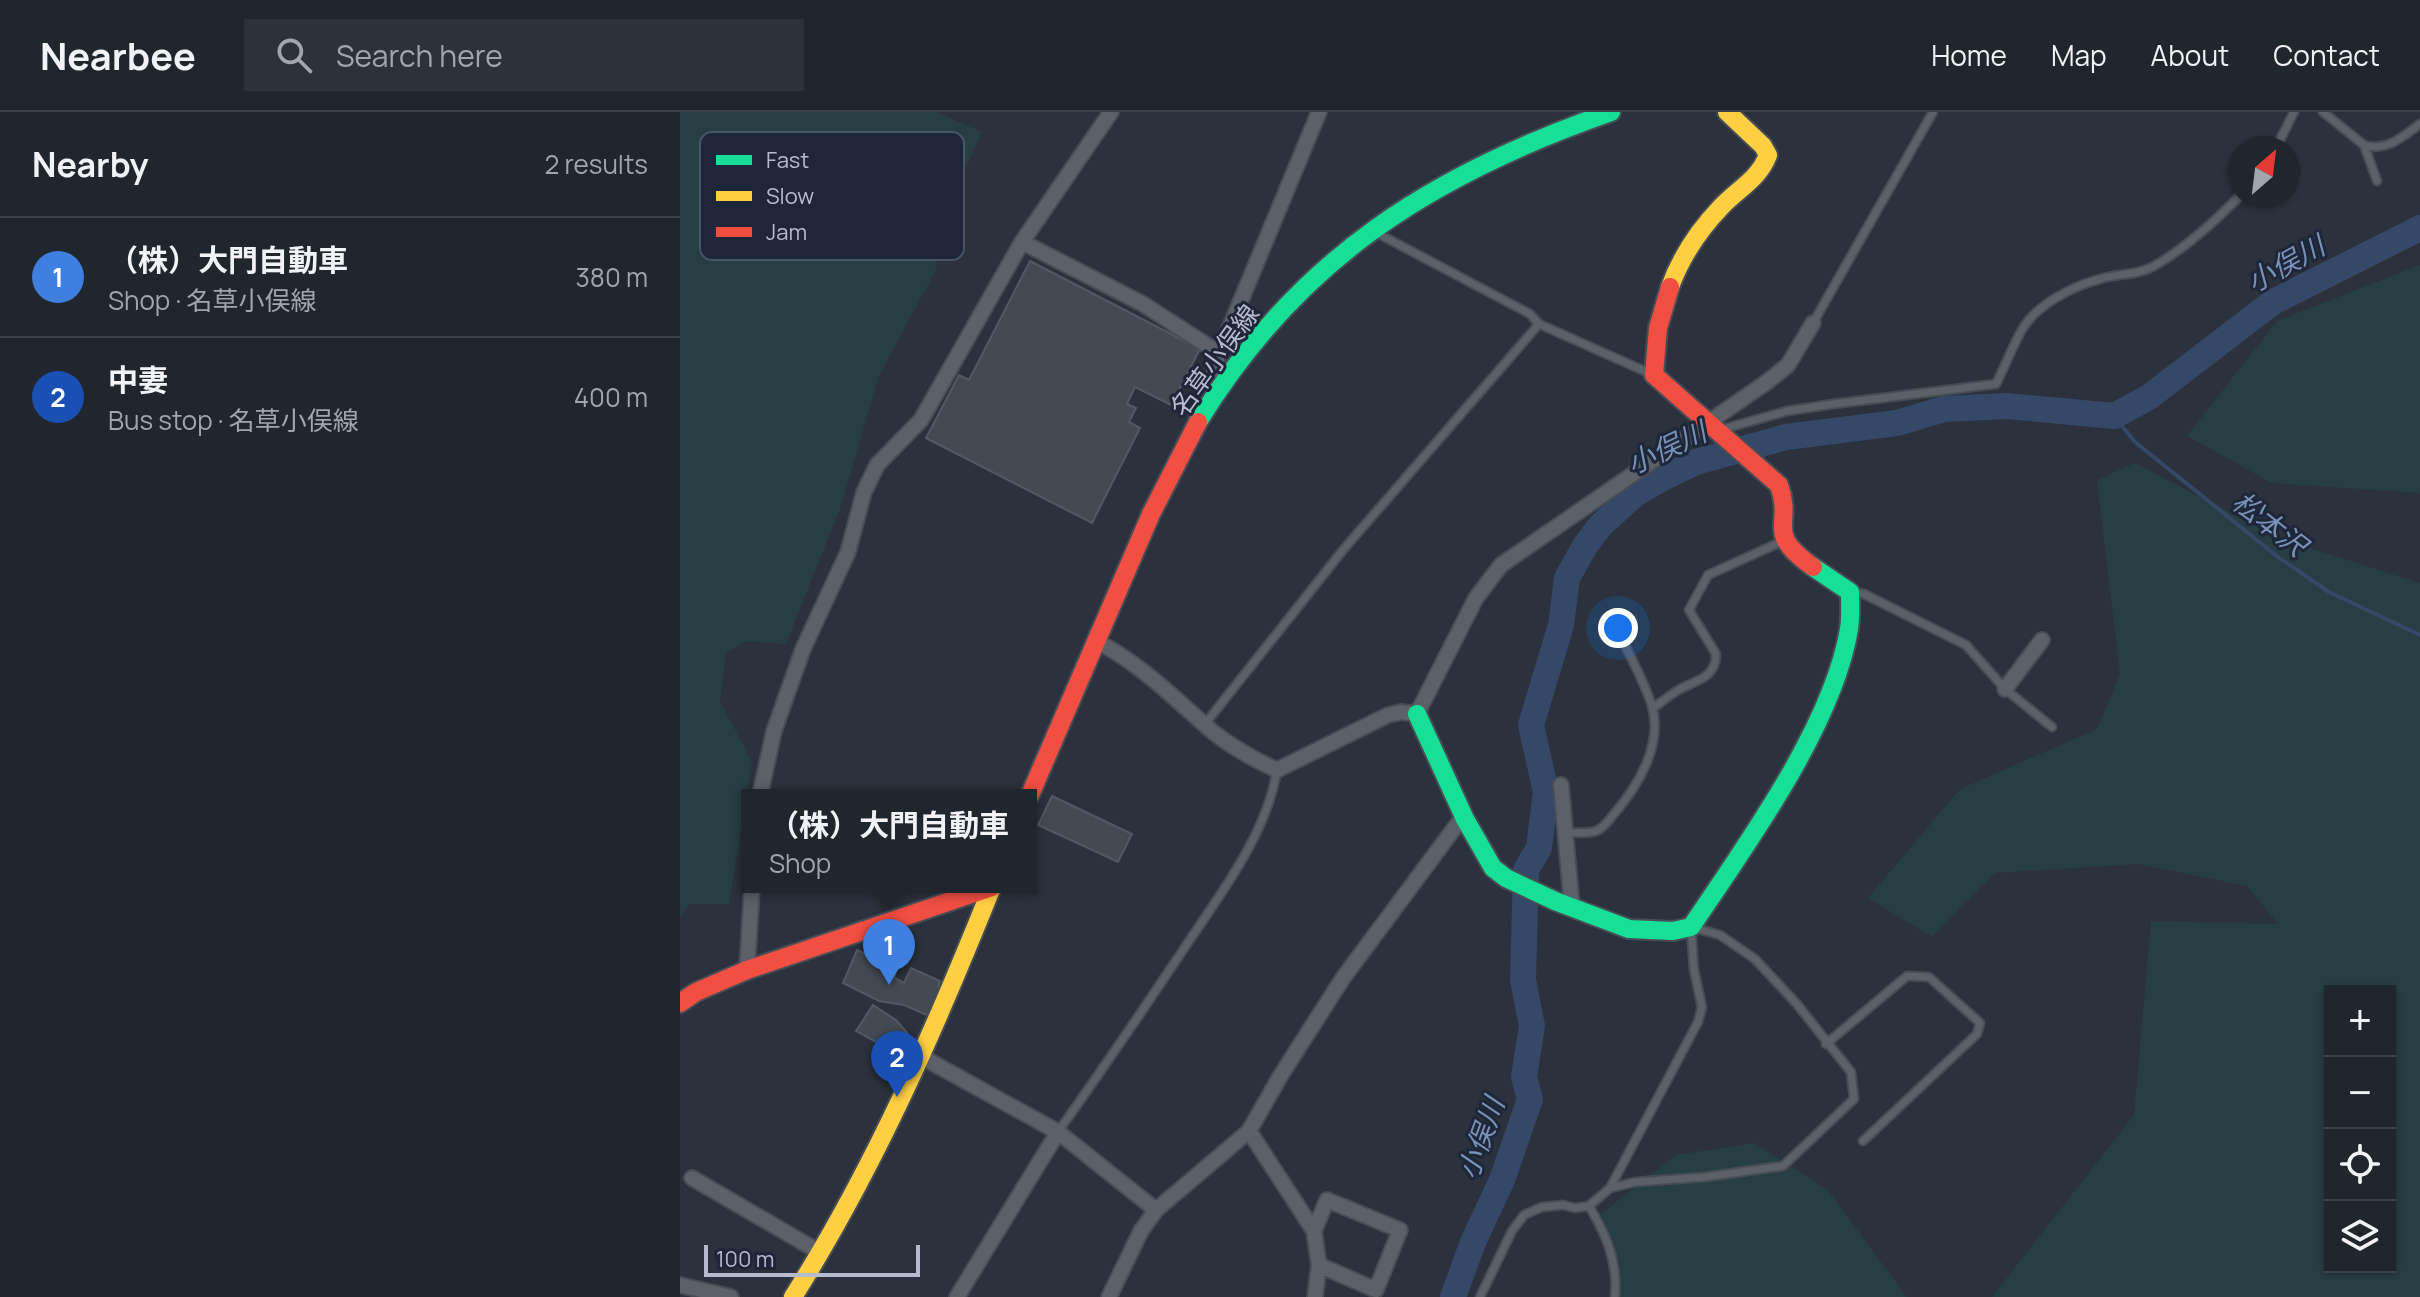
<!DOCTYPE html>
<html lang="en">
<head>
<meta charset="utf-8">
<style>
	body { margin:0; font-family:Manrope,"Noto Sans JP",sans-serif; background:#2d323a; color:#f1f3f6 }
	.controls { position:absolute; right:24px; bottom:24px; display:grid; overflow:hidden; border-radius:0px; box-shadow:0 2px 6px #0004 }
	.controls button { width:72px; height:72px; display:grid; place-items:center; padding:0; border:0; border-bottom:2px solid #3d434a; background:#20262e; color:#f1f3f6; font:40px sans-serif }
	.compass { position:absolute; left:1548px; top:24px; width:72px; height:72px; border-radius:50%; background:#20262e; box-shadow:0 2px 6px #0004; rotate:28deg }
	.scale { position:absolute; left:24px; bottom:20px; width:216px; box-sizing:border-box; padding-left:8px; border:4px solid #b5bdcd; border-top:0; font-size:22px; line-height:28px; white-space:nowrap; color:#b5bdcd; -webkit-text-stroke:6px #1d2739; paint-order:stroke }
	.you { position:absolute; left:938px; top:516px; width:28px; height:28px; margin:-20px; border:6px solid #fff; border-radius:50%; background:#1a73e8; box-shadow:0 0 0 12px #1a73e833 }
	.badge { display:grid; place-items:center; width:52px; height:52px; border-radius:50%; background:#8bbbb9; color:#fff; font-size:26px; font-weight:700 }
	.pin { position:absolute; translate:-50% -66px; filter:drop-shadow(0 2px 4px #0008) }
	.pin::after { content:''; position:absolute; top:42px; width:28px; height:24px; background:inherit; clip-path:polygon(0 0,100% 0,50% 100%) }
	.popup { position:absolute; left:61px; top:677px; width:296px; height:104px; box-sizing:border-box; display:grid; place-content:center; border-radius:0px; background:#20262e; filter:drop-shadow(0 2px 6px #0005); font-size:26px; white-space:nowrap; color:#a2a5aa }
	.popup b { font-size:30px; color:#f1f3f6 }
	.popup::after { content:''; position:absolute; left:50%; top:100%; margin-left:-16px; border:16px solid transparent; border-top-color:#20262e }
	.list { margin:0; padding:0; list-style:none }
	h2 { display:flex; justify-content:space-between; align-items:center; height:104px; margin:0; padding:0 32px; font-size:34px }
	h2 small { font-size:26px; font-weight:400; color:#a2a5aa }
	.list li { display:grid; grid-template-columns:52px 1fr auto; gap:24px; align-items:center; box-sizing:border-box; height:120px; padding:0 32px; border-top:2px solid #3d434a }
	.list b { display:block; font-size:30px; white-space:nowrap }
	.list p { margin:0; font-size:26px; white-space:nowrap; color:#a2a5aa }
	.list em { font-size:26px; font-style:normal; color:#a2a5aa }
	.icon { flex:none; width:44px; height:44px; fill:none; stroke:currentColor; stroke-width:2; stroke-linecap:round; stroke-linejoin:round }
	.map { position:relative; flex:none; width:1740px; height:1185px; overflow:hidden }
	header { display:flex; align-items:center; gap:48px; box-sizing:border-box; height:112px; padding:0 40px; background:#20262e; border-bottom:2px solid #3d434a }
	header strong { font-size:38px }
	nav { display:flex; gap:44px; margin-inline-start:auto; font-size:28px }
	.search { width:560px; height:72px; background:#2d323a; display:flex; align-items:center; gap:20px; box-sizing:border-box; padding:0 28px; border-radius:0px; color:#a2a5aa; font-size:30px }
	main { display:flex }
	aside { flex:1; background:#20262e }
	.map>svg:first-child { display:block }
	.green { fill:#273e44; fill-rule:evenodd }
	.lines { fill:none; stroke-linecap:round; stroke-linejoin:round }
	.stream { stroke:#354868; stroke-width:4 }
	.river { stroke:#354868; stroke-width:26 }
	.building { fill:#444a53; stroke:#535963; stroke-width:2 }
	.lane-casing { stroke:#474d55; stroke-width:11 }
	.street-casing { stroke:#474d55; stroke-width:18 }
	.fast-casing { stroke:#474d55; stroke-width:22 }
	.slow-casing { stroke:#474d55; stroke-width:22 }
	.jam-casing { stroke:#474d55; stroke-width:22 }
	.lane { stroke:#5c6069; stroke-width:7 }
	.street { stroke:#5c6069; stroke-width:14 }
	.fast { stroke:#16e098; stroke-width:18 }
	.slow { stroke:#ffcf43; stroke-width:18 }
	.jam { stroke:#f24e42; stroke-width:18 }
	.labels { text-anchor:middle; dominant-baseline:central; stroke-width:6; stroke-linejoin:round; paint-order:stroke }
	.street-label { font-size:26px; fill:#b5bdcd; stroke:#1d2739 }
	.water-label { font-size:28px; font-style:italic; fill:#7a91b7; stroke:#1d2739 }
	.key { fill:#1d2739; stroke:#4b5465; stroke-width:2 }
	.key-label { font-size:22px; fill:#b5bdcd }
</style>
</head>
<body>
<header>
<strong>Nearbee</strong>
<div class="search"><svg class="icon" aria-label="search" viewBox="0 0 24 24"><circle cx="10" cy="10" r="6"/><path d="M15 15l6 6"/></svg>Search here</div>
<nav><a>Home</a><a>Map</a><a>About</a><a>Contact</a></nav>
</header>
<main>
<aside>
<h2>Nearby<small>2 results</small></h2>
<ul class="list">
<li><span class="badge" style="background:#3f7fe0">1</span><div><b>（株）大門自動車</b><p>Shop · 名草小俣線</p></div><em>380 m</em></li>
<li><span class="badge" style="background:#1a4fb4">2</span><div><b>中妻</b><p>Bus stop · 名草小俣線</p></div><em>400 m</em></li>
</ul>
</aside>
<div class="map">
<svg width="1740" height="1185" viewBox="0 0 1740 1185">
	<rect width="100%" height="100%" fill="#2b323d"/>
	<path class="green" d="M0,0H257L302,20L254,127L256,158L199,264L161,394L106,532L66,529L46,541L40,589L72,650L49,792H9L0,807Z
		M1740,153V381L1592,371L1507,324L1597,209Z
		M1455,351L1601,427L1740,471V1185H1312L1454,1003L1471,809L1598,812L1567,774L1458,752L1315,761L1252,825L1188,786L1280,677L1417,617L1440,562L1417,368ZM1650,879H1710V1155H1650Z
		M1074,1031L1147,1077L1227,1185H941L940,1152L921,1102L996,1043Z"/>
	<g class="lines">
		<path class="stream" d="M1434,304L1455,330L1598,445L1649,480L1740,523"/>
		<path class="river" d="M773,1185L793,1130L822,1068L850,987L844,965L852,914L843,868L846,758L859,736L866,680L851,613L881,513L887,466L905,434L920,414L955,382L985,365L1016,350L1106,325L1217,311L1264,297L1327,294L1434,304L1469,285L1593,190L1740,116"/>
	</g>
	<path class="building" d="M350,149L520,237L491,293L455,275L447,292L456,296L449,310L460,316L412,411L246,326L279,263L289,268Z
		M372,684L452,722L438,750L358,713Z
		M177,838L188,843L190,840L219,853L214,865L224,871L231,856L260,869L258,874L262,875L249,904L224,893L199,889L163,871Z
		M193,893L216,908L228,922L218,942L176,919Z"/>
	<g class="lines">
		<g class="lane-casing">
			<path id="lane" d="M1643,0L1684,33L1697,69
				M1684,33C1707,40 1722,25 1740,12
				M1596,36L1614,0
				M697,121L850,202L859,212L969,261
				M1133,211L1253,0
				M1043,317L1107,299L1153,292L1316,272C1325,254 1333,233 1343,216C1358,192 1393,174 1420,167C1438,161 1456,164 1474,154C1505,137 1535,109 1560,84
				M1172,480L1184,482L1286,533L1325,577L1372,615
				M973,596C982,590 991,582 1000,577C1018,568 1036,565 1036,542L1009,498L1028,463L1103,429
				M525,612L663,438L859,212
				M885,721C895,720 908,722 916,719C924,716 929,708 934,702C958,674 983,633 972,594C964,569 950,543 938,520
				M1146,932L1227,864L1249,865L1300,911L1297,922L1183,1029
				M378,1020C422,958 465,895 507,832C542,780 587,721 597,658
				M909,1094C927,1124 938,1151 935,1185
				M800,1185L832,1119L844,1103L862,1095L883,1093L895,1096L909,1094L930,1076L1018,910L1022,895L1014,858L1011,815L1040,823L1075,847L1116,891L1171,960L1174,987L1103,1054L1025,1065L955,1070L930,1076"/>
		</g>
		<g class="street-casing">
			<path id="street" d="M342,130L463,192L539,241
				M535,282V251L639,0
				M416,529C460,551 496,588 533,620C552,635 575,648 597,658L708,603L721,600L737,602L796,486L821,453L1087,270L1108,253L1133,211
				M1325,577L1362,528
				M881,673L892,795
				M80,683L94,619L123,537L168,440L184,380L197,353L241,308L342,130L431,0
				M67,858L72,775
				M242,945L378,1020L476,1098
				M569,1019L634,1119L639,1153L635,1185
				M12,1066L141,1141
				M634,1119L647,1088L720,1118L696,1178L639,1153
				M0,1173L51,1185
				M277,1185L378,1020
				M429,1185L461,1119L476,1098L569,1019L601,963L663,866L779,710L785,707"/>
		</g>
		<g class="fast-casing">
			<path id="fast" d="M518,310C618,146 753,62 931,0
				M737,602L785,707L813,756L826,766L875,789L949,817L993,819L1011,815C1066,733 1153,614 1169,517C1171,505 1170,492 1170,480L1133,455"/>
		</g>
		<g class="slow-casing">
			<path id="slow" d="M990,175C1001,145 1019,118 1041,95C1058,77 1079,67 1088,43L1083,34L1047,0
				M113,1185C195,1055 255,917 312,775"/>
		</g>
		<g class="jam-casing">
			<path id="jam" d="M990,175L978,216L974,263L1099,373C1114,415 1083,419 1133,455
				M350,683L471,402L518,310
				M0,891L16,880L67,858L312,775"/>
		</g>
		<use href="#lane" class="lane"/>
		<use href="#street" class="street"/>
		<use href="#fast" class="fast"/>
		<use href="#slow" class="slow"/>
		<use href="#jam" class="jam"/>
	</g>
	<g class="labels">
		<g class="street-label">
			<text transform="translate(534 248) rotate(-54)">名草小俣線</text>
		</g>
		<g class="water-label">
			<text transform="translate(1605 151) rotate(-29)">小俣川</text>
			<text transform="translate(986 335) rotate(-25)">小俣川</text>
			<text transform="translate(1590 411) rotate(38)">松本沢</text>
			<text transform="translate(800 1026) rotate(-70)">小俣川</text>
		</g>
	</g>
	<rect x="20" y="20" width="264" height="128" rx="12" class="key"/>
	<rect x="36" y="43" width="36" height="10" fill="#16e098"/>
	<rect x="36" y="79" width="36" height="10" fill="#ffcf43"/>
	<rect x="36" y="115" width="36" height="10" fill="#f24e42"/>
	<g class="key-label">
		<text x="86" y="56">Fast</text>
		<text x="86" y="92">Slow</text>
		<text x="86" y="128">Jam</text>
	</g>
</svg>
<div class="controls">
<button>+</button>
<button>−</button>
<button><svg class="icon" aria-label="locate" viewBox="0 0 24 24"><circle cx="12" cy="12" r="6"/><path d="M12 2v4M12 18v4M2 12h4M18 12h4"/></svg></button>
<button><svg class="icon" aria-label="layers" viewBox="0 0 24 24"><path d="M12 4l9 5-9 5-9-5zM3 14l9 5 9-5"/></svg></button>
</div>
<svg class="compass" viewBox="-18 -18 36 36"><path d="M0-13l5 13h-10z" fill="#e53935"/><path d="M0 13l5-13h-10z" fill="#a2a5aa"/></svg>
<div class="scale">100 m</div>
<div class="you"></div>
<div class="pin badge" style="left:209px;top:873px;background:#3f7fe0">1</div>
<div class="popup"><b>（株）大門自動車</b>Shop</div>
<div class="pin badge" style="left:217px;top:985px;background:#1a4fb4">2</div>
</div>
</main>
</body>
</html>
